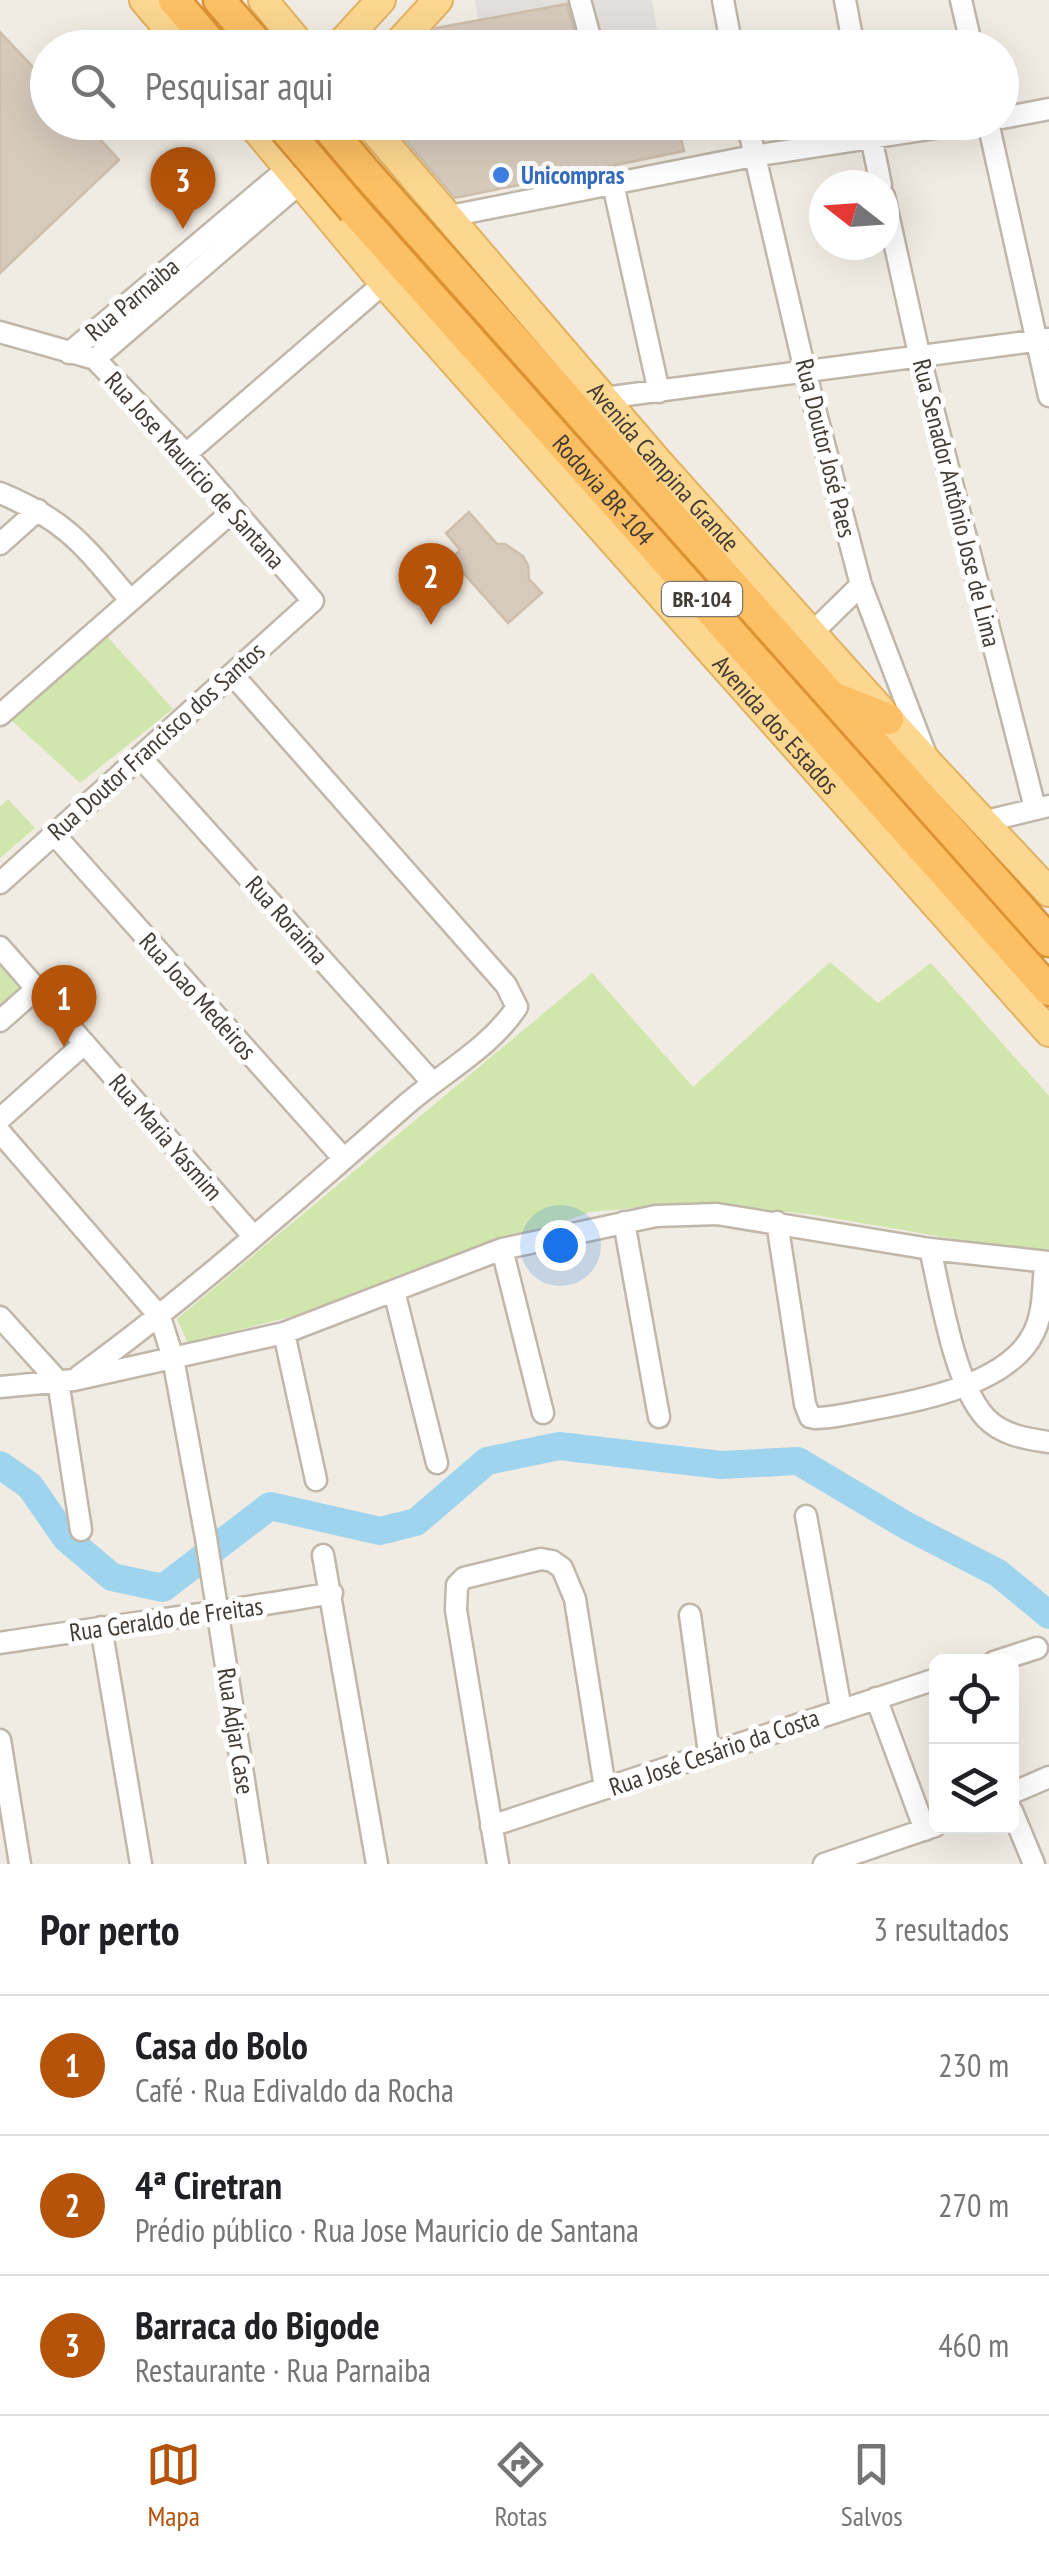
<!DOCTYPE html>
<html lang="pt">
<head>
<meta charset="utf-8">
<style>
	body { margin:0; font-family:"PT Sans Narrow",sans-serif; background:#f2f2f2; color:#202124 }
	.controls { position:absolute; right:30px; bottom:30px; display:grid; overflow:hidden; border-radius:15px; box-shadow:0 10px 40px #0002 }
	.controls button { width:90px; height:90px; display:grid; place-items:center; padding:0; border:0; border-bottom:2px solid #e0e0e0; background:#fff; color:#202124; font:50px sans-serif }
	.compass { position:absolute; left:809px; top:170px; width:90px; height:90px; border-radius:50%; background:#fff; box-shadow:0 10px 40px #0002; rotate:287deg }
	.you { position:absolute; left:560px; top:1245px; width:35px; height:35px; margin:-25px; border:8px solid #fff; border-radius:50%; background:#1a73e8; box-shadow:0 0 0 15px #1a73e833 }
	.badge { display:grid; place-items:center; width:65px; height:65px; border-radius:50%; background:#b45309; color:#fff; font-size:32px; font-weight:700 }
	.pin { position:absolute; translate:-50% -82px; filter:drop-shadow(0 2px 5px #0008) }
	.pin::after { content:''; position:absolute; top:52px; width:35px; height:30px; background:inherit; clip-path:polygon(0 0,100% 0,50% 100%) }
	.list { margin:0; padding:0; list-style:none }
	h2 { display:flex; justify-content:space-between; align-items:center; height:130px; margin:0; padding:0 40px; font-size:42px }
	h2 small { font-size:32px; font-weight:400; color:#757577 }
	.list li { display:grid; grid-template-columns:65px 1fr auto; gap:30px; align-items:center; box-sizing:border-box; height:140px; padding:0 40px; border-top:2px solid #e0e0e0 }
	.list b { display:block; font-size:38px; white-space:nowrap }
	.list p { margin:0; font-size:32px; white-space:nowrap; color:#757577 }
	.list em { font-size:32px; font-style:normal; color:#757577 }
	.icon { flex:none; width:55px; height:55px; fill:none; stroke:currentColor; stroke-width:2; stroke-linecap:round; stroke-linejoin:round }
	.map { position:relative; flex:none; width:1049px; height:1864px; overflow:hidden }
	.search { position:absolute; background:#fff; box-shadow:0 10px 40px #0002; left:30px; right:30px; top:30px; height:110px; display:flex; align-items:center; gap:25px; box-sizing:border-box; padding:0 35px; border-radius:55px; color:#757577; font-size:38px }
	.sheet { height:550px; background:#fff }
	nav { display:flex; justify-content:space-around; align-items:center; box-sizing:border-box; height:140px; border-top:2px solid #e0e0e0; background:#fff; font-size:28px; color:#757577 }
	nav a { display:grid; justify-items:center; gap:5px }
	nav .on { color:#b45309 }
	.map>svg:first-child { display:block }
	.green { fill:#d0e6ac }
	.parking { fill:#e2dfdc }
	.lines { fill:none; stroke-linecap:round; stroke-linejoin:round }
	.river { stroke:#9fd4ef; stroke-width:28 }
	.building { fill:#d6cabc; stroke:#cebeac; stroke-width:2.5 }
	.minor-casing { stroke:#c0b6a9; stroke-width:25 }
	.major-casing { stroke:#e2b261; stroke-width:32 }
	.highway-casing { stroke:#db9233; stroke-width:35 }
	.minor { stroke:#fff; stroke-width:20 }
	.major { stroke:#fdd790; stroke-width:28 }
	.highway { stroke:#fcbf63; stroke-width:30 }
	.highway-bridge-casing { stroke:#db9233; stroke-width:35; stroke-linecap:butt }
	.highway-bridge { stroke:#fcbf63; stroke-width:30 }
	.shop-dot { fill:#3f7fe0; stroke:#fff; stroke-width:4 }
	.labels { text-anchor:middle; dominant-baseline:central; stroke-width:10; stroke-linejoin:round; paint-order:stroke }
	.shield { fill:#fff; stroke:#7b7671; stroke-width:2.5 }
	.shield-label { font-size:22px; font-weight:bold; fill:#433c34 }
	.shop-label { font-size:25px; font-weight:bold; fill:#366cbe; stroke:#fff; text-anchor:start }
	.street-label { font-size:25px; fill:#433c34; stroke:#fff }
</style>
</head>
<body>
<div class="map">
<svg width="1049" height="1864" viewBox="0 0 1049 1864">
	<rect width="100%" height="100%" fill="#f1ece3"/>
	<path class="green" d="M104,633L173,709L80,783L9,718Z
		M8,799L35,828L0,858V807Z
		M5,962L28,990L0,1015V966Z
		M830,962L878,1003L931,963L1049,1096V1249L1035,1253L815,1215L700,1202L590,1212L309,1312L218,1335L191,1350L177,1319L592,973L693,1087Z"/>
	<path class="parking" d="M475,0H652L659,42L635,47H580L570,4L478,20Z"/>
	<g class="lines">
		<path class="river" d="M0,1465L30,1486L66,1538L112,1577L163,1588L270,1506L380,1531L416,1522L487,1461L559,1446L721,1465L798,1461L907,1526L998,1573L1049,1615"/>
	</g>
	<path class="building" d="M567,4L579,48H418L436,28Z
		M0,32L48,83V122H84L119,160L0,273Z
		M390,122H677L684,151L455,198Z
		M469,512L497,544H505L523,556L528,565L529,579L542,593L508,623L451,559L460,550L446,533Z"/>
	<g class="lines">
		<g class="minor-casing">
			<path id="minor" d="M580,0L591,41
				M723,0L732,48
				M845,0L854,48
				M961,0L972,48
				M1002,118L1049,109
				M747,122L805,371L861,585L926,755
				M868,122L881,185
				M988,122L1049,396
				M613,184L659,392
				M884,196L919,354L1035,808
				M450,216L753,156L974,122
				M0,332L95,359L186,454L313,601L0,883
				M69,353L287,169
				M95,359L299,184
				M604,398L1049,339
				M186,454L384,283
				M0,493C68,521 84,546 130,600
				M0,544L38,510
				M811,634L861,585
				M0,715L233,511
				M141,758L432,1082
				M982,822L1049,806
				M53,833L344,1159
				M0,947L254,1237
				M0,1021L35,990
				M0,1119L84,1044
				M0,1132L160,1317L173,1358L206,1538L257,1864
				M624,1222L659,1417
				M777,1222L805,1404L810,1417L815,1418C833,1418 852,1413 869,1410C919,1401 1010,1384 1034,1332C1044,1312 1043,1285 1045,1263
				M502,1249L543,1413
				M930,1249C941,1295 954,1383 985,1417C1001,1435 1027,1439 1049,1442
				M394,1291L437,1463
				M0,1317L58,1381
				M284,1333L316,1480
				M79,1376C195,1292 301,1196 408,1103C444,1072 491,1047 517,1007L506,985L232,674
				M58,1381L81,1530
				M0,1387L74,1380L284,1333L502,1249L656,1216L717,1214L930,1249L1049,1262
				M806,1516L841,1709
				M323,1555L377,1864
				M690,1615L709,1753
				M101,1627L141,1864
				M0,1643C111,1625 222,1613 332,1593
				M994,1662L1037,1648
				M876,1698L925,1830
				M0,1740L20,1864
				M1012,1793L1049,1777
				M1012,1811L1034,1864
				M491,1826L936,1679
				M498,1864L456,1610L457,1585L464,1578L541,1559L552,1561L562,1568L575,1599L605,1788
				M824,1864L935,1826"/>
		</g>
		<g class="major-casing">
			<g id="major">
				<path d="M144,0L185,48"/>
				<path d="M263,0L303,48"/>
				<path d="M337,48L381,0"/>
				<path d="M394,48L438,0"/>
				<path id="s1" d="M250,122L384,283L1049,1032"/>
				<path id="s2" d="M367,122L659,463L931,766L1049,892"/>
			</g>
		</g>
		<g class="highway-casing">
			<g id="highway">
				<path d="M174,0L215,48"/>
				<path d="M219,0L261,48"/>
				<path d="M366,173L1049,941"/>
				<path id="s3" d="M354,210L1049,990"/>
				<path d="M835,698L888,719"/>
			</g>
		</g>
		<use href="#minor" class="minor"/>
		<use href="#major" class="major"/>
		<use href="#highway" class="highway"/>
		<g class="highway-bridge-casing">
			<path id="highway-bridge" d="M279,122L354,210
				M323,122L366,173"/>
		</g>
		<use href="#highway-bridge" class="highway-bridge"/>
	</g>
	<circle class="shop-dot" cx="501" cy="175" r="10"/>
	<g class="labels">
		<rect class="shield" x="662" y="582" width="80" height="34" rx="8"/>
		<g class="shield-label">
			<text x="702" y="599">BR-104</text>
		</g>
		<g class="shop-label">
			<text x="521" y="175">Unicompras</text>
		</g>
		<g class="street-label">
			<text transform="translate(132 299) rotate(-40)">Rua Parnaiba</text>
			<text transform="translate(826 448) rotate(76)">Rua Doutor José Paes</text>
			<text stroke="none"><textPath href="#s2" startOffset="455">Avenida Campina Grande</textPath></text>
			<text transform="translate(195 470) rotate(48)">Rua Jose Mauricio de Santana</text>
			<text stroke="none"><textPath href="#s3" startOffset="375">Rodovia BR-104</textPath></text>
			<text transform="translate(957 503) rotate(76)">Rua Senador Antônio Jose de Lima</text>
			<text stroke="none"><textPath href="#s1" startOffset="800">Avenida dos Estados</textPath></text>
			<text transform="translate(156 741) rotate(-42)">Rua Doutor Francisco dos Santos</text>
			<text transform="translate(287 920) rotate(48)">Rua Roraima</text>
			<text transform="translate(198 996) rotate(48)">Rua Joao Medeiros</text>
			<text transform="translate(166 1137) rotate(49)">Rua Maria Yasmim</text>
			<text transform="translate(166 1619) rotate(-8)">Rua Geraldo de Freitas</text>
			<text transform="translate(236 1731) rotate(81)">Rua Adjar Case</text>
			<text transform="translate(714 1752) rotate(-19)">Rua José Cesário da Costa</text>
		</g>
	</g>
</svg>
<div class="controls">
<button><svg class="icon" aria-label="locate" viewBox="0 0 24 24"><circle cx="12" cy="12" r="6"/><path d="M12 2v4M12 18v4M2 12h4M18 12h4"/></svg></button>
<button><svg class="icon" aria-label="layers" viewBox="0 0 24 24"><path d="M12 4l9 5-9 5-9-5zM3 14l9 5 9-5"/></svg></button>
</div>
<svg class="compass" viewBox="-18 -18 36 36"><path d="M0-13l5 13h-10z" fill="#e53935"/><path d="M0 13l5-13h-10z" fill="#757577"/></svg>
<div class="you"></div>
<div class="pin badge" style="left:64px;top:1047px">1</div>
<div class="pin badge" style="left:431px;top:625px">2</div>
<div class="pin badge" style="left:183px;top:229px">3</div>
<div class="search"><svg class="icon" aria-label="search" viewBox="0 0 24 24"><circle cx="10" cy="10" r="6"/><path d="M15 15l6 6"/></svg>Pesquisar aqui</div>
</div>
<section class="sheet">
<h2>Por perto<small>3 resultados</small></h2>
<ul class="list">
<li><span class="badge">1</span><div><b>Casa do Bolo</b><p>Café · Rua Edivaldo da Rocha</p></div><em>230 m</em></li>
<li><span class="badge">2</span><div><b>4ª Ciretran</b><p>Prédio público · Rua Jose Mauricio de Santana</p></div><em>270 m</em></li>
<li><span class="badge">3</span><div><b>Barraca do Bigode</b><p>Restaurante · Rua Parnaiba</p></div><em>460 m</em></li>
</ul>
</section>
<nav>
<a class="on"><svg class="icon" aria-label="map" viewBox="0 0 24 24"><path d="M3 6l6-2 6 2 6-2v14l-6 2-6-2-6 2zM9 4v14M15 6v14"/></svg>Mapa</a>
<a><svg class="icon" aria-label="directions" viewBox="0 0 24 24"><path d="M12 3l9 9-9 9-9-9zM9 14v-3h6M13 9l2 2-2 2"/></svg>Rotas</a>
<a><svg class="icon" aria-label="saved" viewBox="0 0 24 24"><path d="M7 4h10v16l-5-4-5 4z"/></svg>Salvos</a>
</nav>
</body>
</html>
